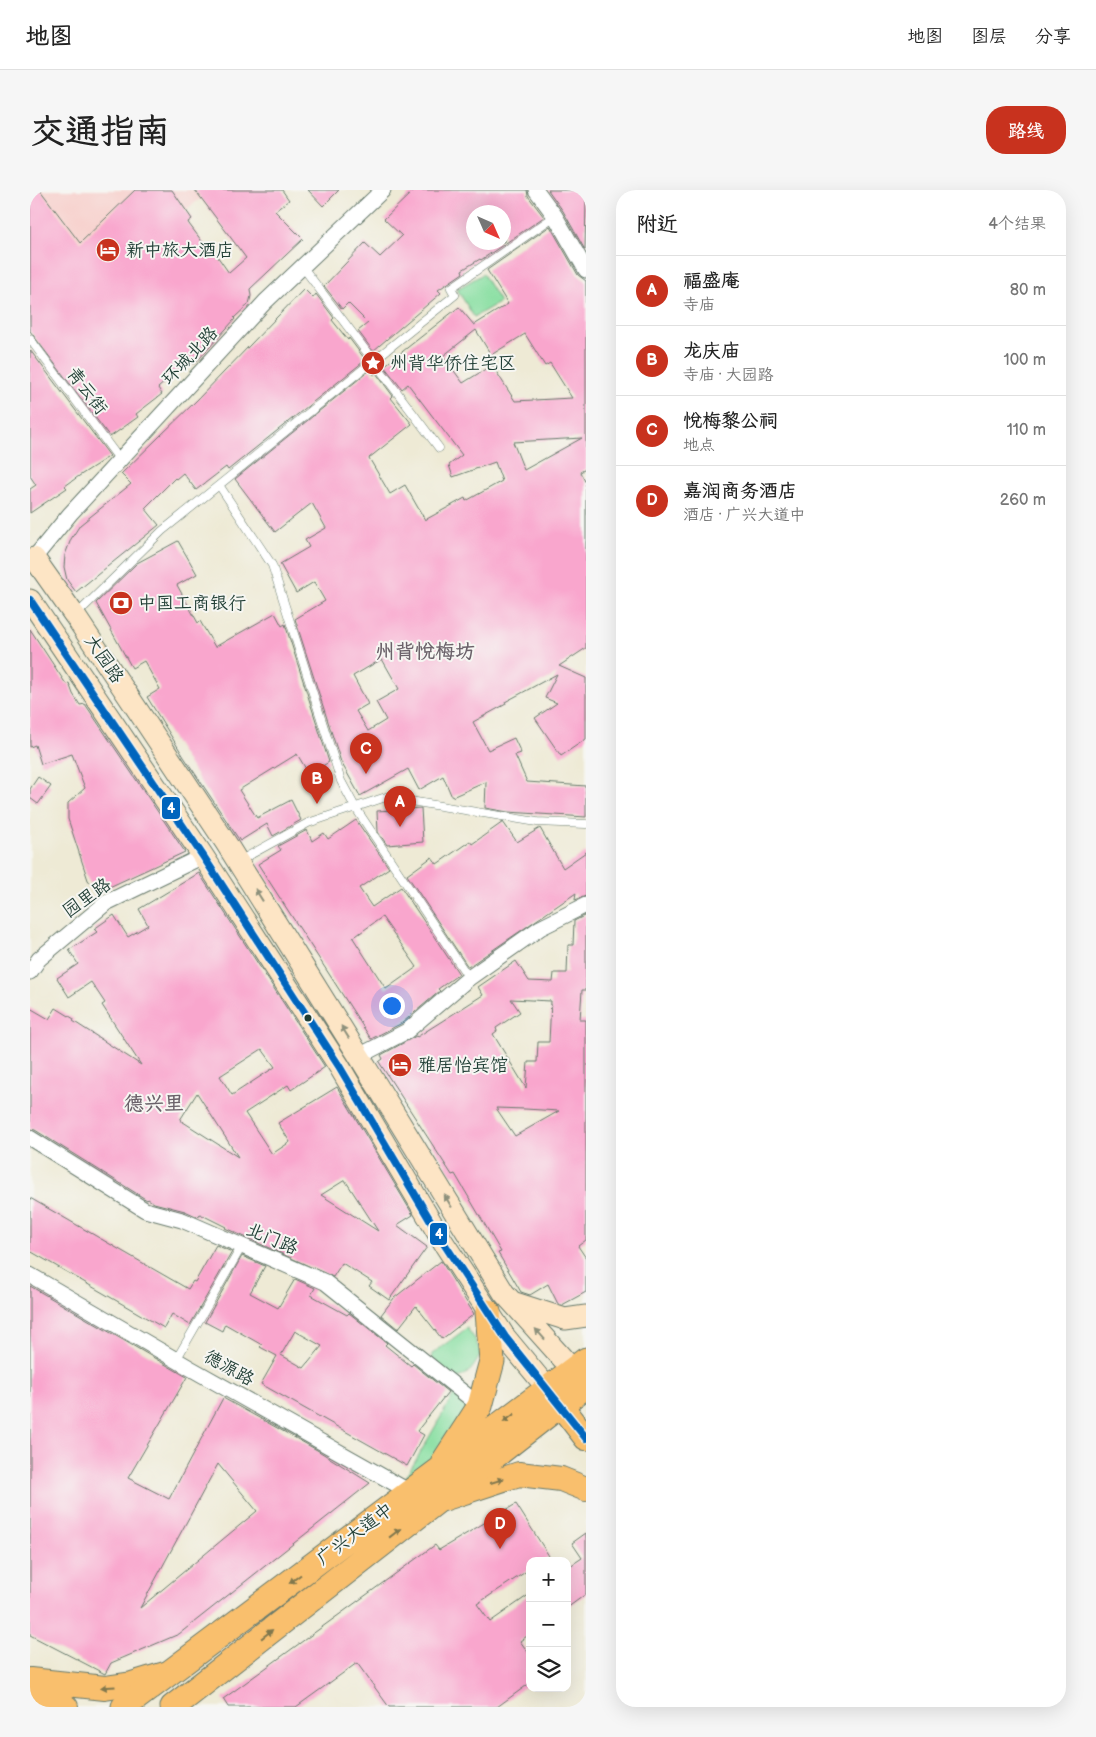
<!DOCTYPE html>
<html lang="zh">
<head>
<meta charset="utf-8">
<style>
	body { margin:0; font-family:"Balsamiq Sans","LXGW WenKai TC",sans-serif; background:#f6f6f6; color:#222 }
	.controls { position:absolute; right:15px; bottom:15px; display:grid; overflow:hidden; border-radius:10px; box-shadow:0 5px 20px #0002 }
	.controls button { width:45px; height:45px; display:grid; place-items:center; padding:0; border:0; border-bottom:1px solid #e0e0e0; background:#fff; color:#222; font:25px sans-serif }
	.compass { position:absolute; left:436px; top:15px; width:45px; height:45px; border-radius:50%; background:#fff; box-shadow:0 5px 20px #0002; rotate:135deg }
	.you { position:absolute; left:361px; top:815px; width:18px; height:18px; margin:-12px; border:4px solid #fff; border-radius:50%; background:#1a73e8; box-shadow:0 0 0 8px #1a73e833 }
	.badge { display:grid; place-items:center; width:32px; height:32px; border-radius:50%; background:#c8321e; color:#fff; font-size:16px; font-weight:700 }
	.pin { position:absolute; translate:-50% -41px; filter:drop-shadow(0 1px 2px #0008) }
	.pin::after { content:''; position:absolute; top:26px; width:18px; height:15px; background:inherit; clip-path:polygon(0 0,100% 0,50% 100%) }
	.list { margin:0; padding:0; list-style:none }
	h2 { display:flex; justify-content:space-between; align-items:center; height:65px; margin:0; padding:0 20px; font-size:21px }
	h2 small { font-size:16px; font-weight:400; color:#767676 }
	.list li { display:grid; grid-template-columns:32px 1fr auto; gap:15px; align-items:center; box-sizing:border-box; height:70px; padding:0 20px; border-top:1px solid #e0e0e0 }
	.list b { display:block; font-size:19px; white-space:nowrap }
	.list p { margin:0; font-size:16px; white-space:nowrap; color:#767676 }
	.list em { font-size:16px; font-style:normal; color:#767676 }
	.icon { flex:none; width:28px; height:28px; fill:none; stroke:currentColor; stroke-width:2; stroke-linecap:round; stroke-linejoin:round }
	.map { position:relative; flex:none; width:556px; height:1517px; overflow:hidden; border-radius:20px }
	header { display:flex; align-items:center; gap:30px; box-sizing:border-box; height:70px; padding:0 25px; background:#fff; border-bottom:1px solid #e0e0e0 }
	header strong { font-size:24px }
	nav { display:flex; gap:28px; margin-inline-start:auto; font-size:18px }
	.intro { display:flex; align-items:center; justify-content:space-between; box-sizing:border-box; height:120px; padding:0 30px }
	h1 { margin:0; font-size:35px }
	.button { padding:12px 22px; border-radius:20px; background:#c8321e; color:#fff; font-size:18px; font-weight:700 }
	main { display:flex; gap:30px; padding:0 30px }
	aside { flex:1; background:#fff; border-radius:20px; box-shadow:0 5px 20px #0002 }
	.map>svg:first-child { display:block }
	.built { fill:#f7d0cc }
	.green { fill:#89dfa2; stroke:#548e6b }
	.building { fill:#f9a6cd; fill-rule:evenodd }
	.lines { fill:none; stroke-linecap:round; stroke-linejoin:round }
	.service-casing { stroke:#677a6c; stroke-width:9 }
	.minor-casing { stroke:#677a6c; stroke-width:17 }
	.secondary-casing { stroke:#677a6c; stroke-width:23 }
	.primary-casing { stroke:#677a6c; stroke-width:26 }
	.trunk-casing { stroke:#677a6c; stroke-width:27 }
	.service { stroke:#fff; stroke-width:8 }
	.minor { stroke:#fff; stroke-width:15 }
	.secondary { stroke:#fde5c5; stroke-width:21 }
	.primary { stroke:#f9bf6d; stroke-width:24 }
	.trunk { stroke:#f9bf6d; stroke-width:25 }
	.bus-1-casing { stroke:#f6f6f2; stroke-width:11 }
	.bus-1 { stroke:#0065bd; stroke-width:8 }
	.oneway { fill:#8e917c }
	.oneway2 { fill:#81784e }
	.bus-dot { fill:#1f3d34; stroke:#f6f6f2; stroke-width:2 }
	.labels { text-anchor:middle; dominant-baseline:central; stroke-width:4; stroke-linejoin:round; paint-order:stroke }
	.poi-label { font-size:18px; fill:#1f3d34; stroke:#f6f6f2; text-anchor:start }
	.street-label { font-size:18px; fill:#1f3d34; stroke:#f6f6f2 }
	.quarter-label { font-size:20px; font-weight:bold; fill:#6b626a; stroke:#f6f6f2 }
	.line-badge { stroke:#f6f6f2; stroke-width:2 }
	.badge-label { font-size:14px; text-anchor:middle; font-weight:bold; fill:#fff }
</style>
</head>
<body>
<header>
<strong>地图</strong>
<nav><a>地图</a><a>图层</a><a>分享</a></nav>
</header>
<div class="intro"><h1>交通指南</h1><a class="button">路线</a></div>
<main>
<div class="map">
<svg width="556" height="1517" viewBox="0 0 556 1517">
	<rect width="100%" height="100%" fill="#f6f6f2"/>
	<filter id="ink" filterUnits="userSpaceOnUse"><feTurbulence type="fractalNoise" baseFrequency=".02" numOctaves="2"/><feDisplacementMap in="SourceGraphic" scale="10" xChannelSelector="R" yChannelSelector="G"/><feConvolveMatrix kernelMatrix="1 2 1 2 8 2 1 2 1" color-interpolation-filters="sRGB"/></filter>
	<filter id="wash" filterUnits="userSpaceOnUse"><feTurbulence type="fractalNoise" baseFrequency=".0096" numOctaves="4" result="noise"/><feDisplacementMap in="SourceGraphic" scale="20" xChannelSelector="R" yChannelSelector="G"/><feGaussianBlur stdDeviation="1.12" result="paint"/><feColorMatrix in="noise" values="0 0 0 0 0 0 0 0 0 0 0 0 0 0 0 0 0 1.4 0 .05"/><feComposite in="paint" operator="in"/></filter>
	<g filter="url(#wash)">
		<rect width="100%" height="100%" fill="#eeead5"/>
		<path class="built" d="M0,0H182L75,81Z"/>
		<path class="green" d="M453,84L470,112L444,127L427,99Z
			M437,1138L445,1149L451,1164C443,1178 438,1188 420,1189L401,1172L402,1164Z
			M424,1204L443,1217L384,1295L375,1289Z"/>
		<g id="blocks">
			<path class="building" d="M0,0H10L50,53L105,0H142L162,29L158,32L159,34L180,62L183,60L199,83L216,68L165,0H252L259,10L245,21L273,49L220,99L221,106L219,114L204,128L205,129L169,169L164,174L160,170L128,198L132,204L106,224L108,227L80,247L0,141Z
				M278,0H309L293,16Z
				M384,0H497L498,6L514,27L451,70L450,69L432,80L433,83L408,100L411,103L343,161L328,141L338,133L318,113L312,119L294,96L335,53L350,67L372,46L354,29ZM444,22H474V52H444Z
				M518,0H549L556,9L555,60L533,21Z
				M520,36L548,85L556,91V279L550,282L556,293V458L529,476L556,488V549L531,566L505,528L527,513L515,508L527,484L475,512L476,514L443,532L458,560L484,548L491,563L485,565L497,592L556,596V627L478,622L455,618L456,592L422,607L413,586L389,600L378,579L330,606L311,572L265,429L295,411L284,392L266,403L250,374L279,357L275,350L296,338L282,313L245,342L205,289L340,180L344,185L346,183L363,206L361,208L382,234L339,268L360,304L375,295L395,330L435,308L436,311L472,291L465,272L423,287L419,275L432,265L378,194L372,199L354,176L429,117L444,135L478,114L457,80ZM446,140L461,165L495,144L515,176L520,173L542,208L485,211L462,175L433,193L413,166ZM552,248L494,280L483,252ZM352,469L369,499L346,512L356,530L338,541L326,521L338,514L323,486Z
				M274,99L283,108L286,104L304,128L302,130L318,150L319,148L334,168L332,170L333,172L198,280L196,277L166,300L153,283L146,289L145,288L115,318L129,335L46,402L37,390L34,377L35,365L41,349L50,335L101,294L91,284L167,210Z
				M0,160L80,266L49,286L35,296L37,298L0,323V299L6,295L0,286Z
				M148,351L167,384L147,395L168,433L170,431L185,457L245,423L252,436L255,434L299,572L279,584L267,564L209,600L227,628L261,610L271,630L243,646L237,634L210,651L154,567L117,507L130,499L114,471L102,478L66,413L107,373Z
				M0,439L36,494L39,493L43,504L50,515L55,514L155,662L75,699L62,695L58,690L38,629V613L55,598L42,564L11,574L5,555L0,557Z
				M8,587L21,596L8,614L0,608V599Z
				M391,618L393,652L357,655L348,642L347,621Z
				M326,630L359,678L329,698L342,717L371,697L429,784L408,799L410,801L372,833L341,849L228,674L251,660L248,656L277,640L282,651L294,643L298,649ZM352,727L387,777L356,799L323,748Z
				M473,632L487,652L510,638L533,678L556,662V706L545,710L546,703L438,777L377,685L402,667L407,674L440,651L442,654Z
				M169,683L295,877L261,900L258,895L215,923L242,964L260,952L248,933L307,897L383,1025L367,1035L397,1057L359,1110L339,1096L342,1092L312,1073L303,1087L195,1038L196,1037L170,1024L168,1027L155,1021L124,1013L118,1009L117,1010L5,940L0,939V818L19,829L26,818L44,829L43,831L111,875L72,815L75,813L61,792L39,807L27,788L48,774L39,760L67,742L64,739L84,725L98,747L118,735L109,719ZM232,859L245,877L202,905L190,886ZM167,903L208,967L150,930ZM315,990L348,1041L291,1005Z
				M556,725V800H552L550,830H556V1050L548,1056L556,1068V1102L532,1115L528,1114L518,1094L500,1105L491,1102L468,1063L471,1062L425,984L422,985L349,872L353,869L351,865L386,846L387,847L453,805L448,797L486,771L499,791L523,792L524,783H537L538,755H543L544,731ZM481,809L521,811L519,852H508L507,872H498L496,898L463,844L467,841L466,838L490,822ZM466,918L495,919L529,921L485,946Z
				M0,1008L158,1099L163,1091L165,1092L186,1055L202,1062L160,1135L142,1124L134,1138L0,1061Z
				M212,1066L235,1076L220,1103L248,1118L265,1089L285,1098L281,1105L317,1125L319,1123L357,1153L355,1155L381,1176L383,1174L418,1202L387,1241L394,1245L377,1276L231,1194L247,1166L230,1157L232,1155L195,1134L192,1141L175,1132ZM265,1141L292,1156L274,1178L251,1165Z
				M411,1071L444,1124L412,1149L386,1116L368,1139L351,1125L364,1108Z
				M0,1096L157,1187L98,1288L139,1309L193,1208L287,1260L340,1293L149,1444L81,1473L75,1484L0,1445ZM188,1274L227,1321L110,1418Z
				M486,1314L519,1366L512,1371H500V1379L447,1414L460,1432L500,1404V1444L490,1451L500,1465V1493L467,1517H359L327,1473L266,1517H198L193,1509L405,1355L409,1360Z
				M556,1343V1404L537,1418V1378L552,1368L542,1353Z"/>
		</g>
	</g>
	<g filter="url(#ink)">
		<use href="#blocks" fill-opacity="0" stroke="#677a6c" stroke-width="1"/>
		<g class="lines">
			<g class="service-casing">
				<path id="service" d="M272,76L409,258
					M0,149L90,270
					M189,295L242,375L311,591L325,617L439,788
					M46,425L132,341L425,105L421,98L525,26
					M209,671L278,633L356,607L507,632L556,634
					M146,1170L212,1056"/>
			</g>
			<g class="minor-casing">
				<path id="minor" d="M506,0L525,26L556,80
					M4,368L40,324L235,112L353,0
					M0,782L9,769L76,713L173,666
					M329,866L377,841L439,788L510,738L556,715
					M0,948L115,1020L152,1030L295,1092L450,1216
					M0,1085L160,1178L380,1302"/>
			</g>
			<g class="secondary-casing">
				<path id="secondary" d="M4,368L45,426L196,653L329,866L474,1103L543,1180
					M0,410L173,666L309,876L413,1052L475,1147L518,1199
					M482,1112L535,1129L556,1126"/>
			</g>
			<g class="primary-casing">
				<path id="primary" d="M519,1200L556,1248
					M413,1309L489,1284L531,1289L556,1299
					M0,1490L75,1498L102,1494L135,1484
					M0,1492L36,1517
					M0,1513L5,1517"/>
			</g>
			<g class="trunk-casing">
				<path id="trunk" d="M415,1270L450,1216L462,1171L458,1122
					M94,1517L556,1170
					M143,1517L530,1215L556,1196"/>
			</g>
			<use href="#service" class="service"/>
			<use href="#minor" class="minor"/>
			<use href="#secondary" class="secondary"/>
			<use href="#primary" class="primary"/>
			<use href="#trunk" class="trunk"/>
			<g class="bus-1-casing">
				<path id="bus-1" d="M0,410L173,666L309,876L413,1052L475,1147L556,1248"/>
			</g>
			<use href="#bus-1" class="bus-1"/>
		</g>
		<defs><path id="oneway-solid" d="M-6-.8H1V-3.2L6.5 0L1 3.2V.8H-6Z" transform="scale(1.25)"/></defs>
		<g class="oneway">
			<use href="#oneway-solid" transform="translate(229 705) rotate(-122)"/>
			<use href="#oneway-solid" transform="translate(315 842) rotate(-122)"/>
			<use href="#oneway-solid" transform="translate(418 1011) rotate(-121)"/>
			<use href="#oneway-solid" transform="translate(510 1144) rotate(-132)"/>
		</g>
		<g class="oneway2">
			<use href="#oneway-solid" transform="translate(479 1228) rotate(143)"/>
			<use href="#oneway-solid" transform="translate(467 1291) rotate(-18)"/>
			<use href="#oneway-solid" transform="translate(365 1343) rotate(-38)"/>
			<use href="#oneway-solid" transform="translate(265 1389) rotate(143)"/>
			<use href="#oneway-solid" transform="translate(237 1444) rotate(-38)"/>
			<use href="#oneway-solid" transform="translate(78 1497) rotate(176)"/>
		</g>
	</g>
	<defs>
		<g id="hotel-disc" transform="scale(1.25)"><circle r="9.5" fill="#c8321e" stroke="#f6f6f2"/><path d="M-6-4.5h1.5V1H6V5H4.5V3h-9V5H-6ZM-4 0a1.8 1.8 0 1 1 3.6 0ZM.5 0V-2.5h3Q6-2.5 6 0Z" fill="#fff"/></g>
		<g id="sight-disc" transform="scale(1.25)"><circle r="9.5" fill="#c8321e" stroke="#f6f6f2"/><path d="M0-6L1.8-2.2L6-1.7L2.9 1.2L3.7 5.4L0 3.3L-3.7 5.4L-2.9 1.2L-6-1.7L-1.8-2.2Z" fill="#fff"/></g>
		<g id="bank-disc" transform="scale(1.25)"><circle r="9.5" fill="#c8321e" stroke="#f6f6f2"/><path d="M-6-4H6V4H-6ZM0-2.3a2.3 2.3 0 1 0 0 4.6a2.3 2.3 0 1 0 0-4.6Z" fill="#fff"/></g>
	</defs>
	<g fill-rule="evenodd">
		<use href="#hotel-disc" x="78" y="60"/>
		<use href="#sight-disc" x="343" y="173"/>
		<use href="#bank-disc" x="91" y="413"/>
		<use href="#hotel-disc" x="370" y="875"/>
	</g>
	<circle class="bus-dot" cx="278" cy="828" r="4.5"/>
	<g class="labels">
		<g class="poi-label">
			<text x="96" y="60">新中旅大酒店</text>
			<text x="360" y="173">州背华侨住宅区</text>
			<text x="108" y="413">中国工商银行</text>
			<text x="388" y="875">雅居怡宾馆</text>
		</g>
		<g class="street-label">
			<text transform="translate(160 166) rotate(-47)">环城北路</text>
			<text transform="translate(57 201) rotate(53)">青云街</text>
			<text transform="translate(74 469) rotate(56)">大园路</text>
			<text transform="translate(57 708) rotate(-35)">园里路</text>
			<text transform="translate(242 1049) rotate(23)">北门路</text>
			<text transform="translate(199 1178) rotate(29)">德源路</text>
			<text transform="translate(325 1344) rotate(-37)">广兴大道中</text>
		</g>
		<g class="quarter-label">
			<text x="395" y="462">州背悦梅坊</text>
			<text x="124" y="914">德兴里</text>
		</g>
	</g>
	<g class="line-badge">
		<rect x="131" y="606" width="20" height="24" rx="5" fill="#0065bd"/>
		<rect x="399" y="1032" width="19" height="24" rx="5" fill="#0065bd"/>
	</g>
	<g class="badge-label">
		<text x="141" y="623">4</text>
		<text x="409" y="1049">4</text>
	</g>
</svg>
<div class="controls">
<button>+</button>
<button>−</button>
<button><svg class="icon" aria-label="layers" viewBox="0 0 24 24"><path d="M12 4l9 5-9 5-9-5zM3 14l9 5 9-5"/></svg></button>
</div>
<svg class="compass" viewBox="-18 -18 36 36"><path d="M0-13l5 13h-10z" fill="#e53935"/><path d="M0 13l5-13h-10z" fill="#767676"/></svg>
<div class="you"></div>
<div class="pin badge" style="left:370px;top:637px">A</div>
<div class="pin badge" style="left:287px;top:614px">B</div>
<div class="pin badge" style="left:336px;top:584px">C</div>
<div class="pin badge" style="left:470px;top:1359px">D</div>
</div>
<aside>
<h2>附近<small>4个结果</small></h2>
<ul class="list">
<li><span class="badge">A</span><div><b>福盛庵</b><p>寺庙</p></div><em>80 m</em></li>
<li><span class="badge">B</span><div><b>龙庆庙</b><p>寺庙 · 大园路</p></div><em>100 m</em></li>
<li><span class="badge">C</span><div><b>悦梅黎公祠</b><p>地点</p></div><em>110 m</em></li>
<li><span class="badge">D</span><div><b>嘉润商务酒店</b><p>酒店 · 广兴大道中</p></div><em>260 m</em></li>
</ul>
</aside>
</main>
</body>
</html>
